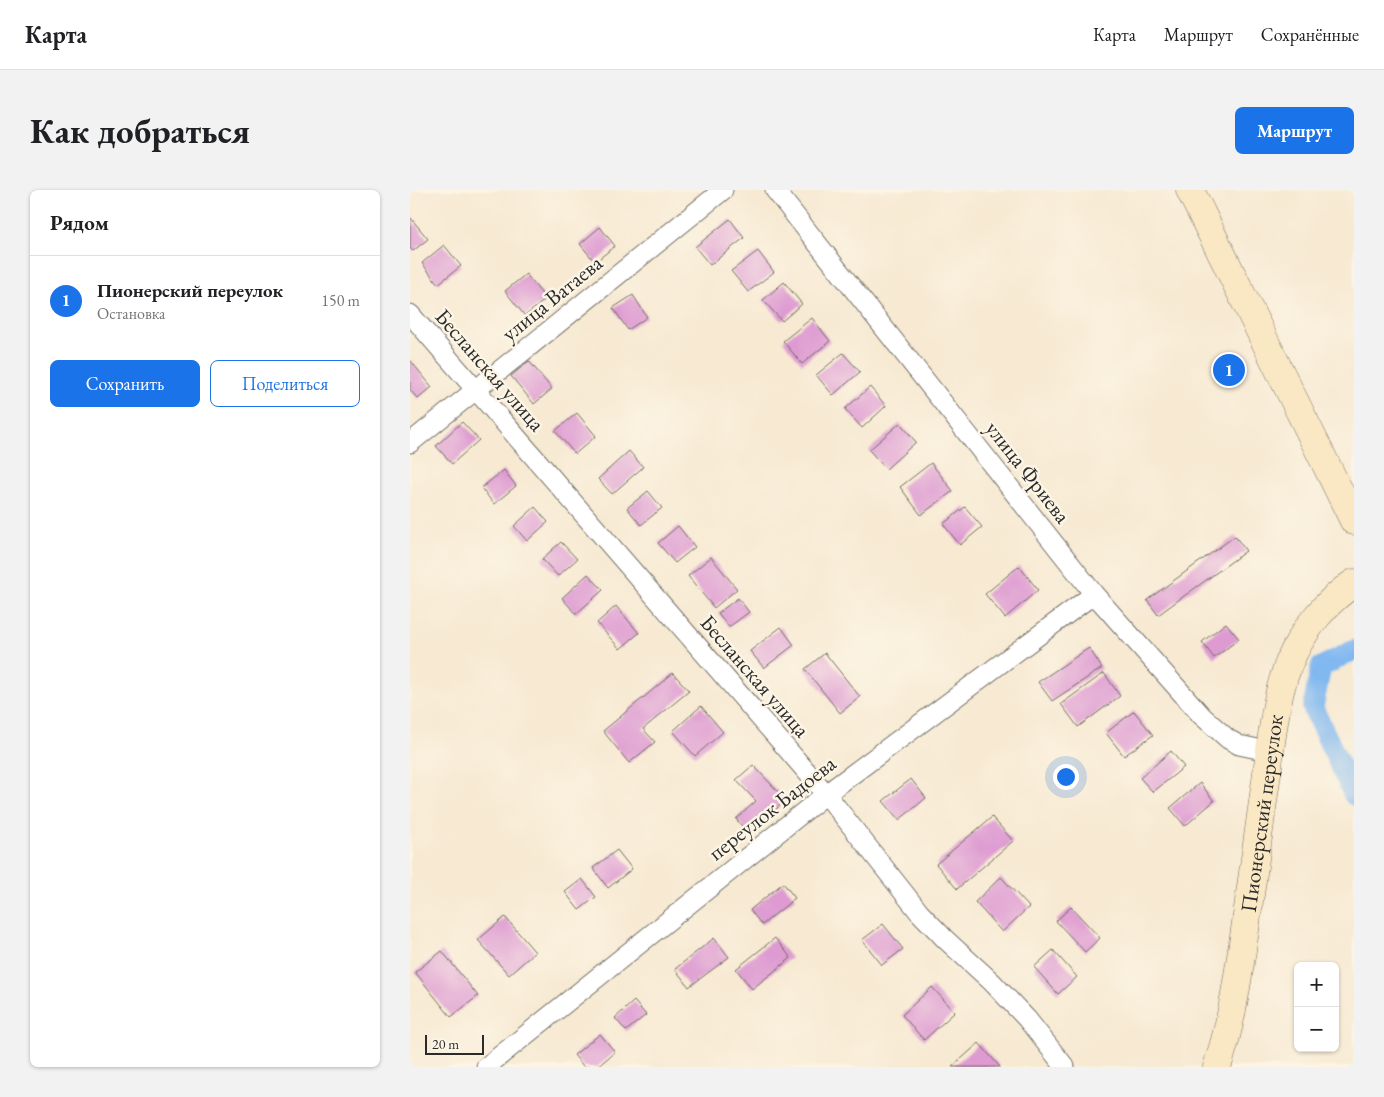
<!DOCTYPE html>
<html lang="ru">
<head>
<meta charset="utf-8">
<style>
	body { margin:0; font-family:"EB Garamond",serif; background:#f2f2f2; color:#202124 }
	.controls { position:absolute; right:15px; bottom:15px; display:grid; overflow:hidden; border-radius:8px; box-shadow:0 1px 4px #0004 }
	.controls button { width:45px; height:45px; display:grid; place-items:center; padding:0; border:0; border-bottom:1px solid #e0e0e0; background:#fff; color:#202124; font:25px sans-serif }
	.scale { position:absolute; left:15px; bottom:12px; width:59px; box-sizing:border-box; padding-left:5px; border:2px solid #2b2b2b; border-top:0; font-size:14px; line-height:18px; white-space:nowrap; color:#2b2b2b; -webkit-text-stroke:4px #fcf5e5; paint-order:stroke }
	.you { position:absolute; left:655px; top:586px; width:18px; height:18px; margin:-12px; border:4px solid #fff; border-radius:50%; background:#1a73e8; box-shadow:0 0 0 8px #1a73e833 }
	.badge { display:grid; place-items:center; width:32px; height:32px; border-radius:50%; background:#1a73e8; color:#fff; font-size:16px; font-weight:700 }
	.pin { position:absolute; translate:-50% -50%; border:2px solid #fff; box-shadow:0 1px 5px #0006 }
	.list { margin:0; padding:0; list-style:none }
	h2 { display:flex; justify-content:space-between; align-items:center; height:65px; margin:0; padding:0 20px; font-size:21px }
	h2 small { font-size:16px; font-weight:400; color:#757577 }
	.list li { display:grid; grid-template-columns:32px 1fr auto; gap:15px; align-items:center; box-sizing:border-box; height:90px; padding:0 20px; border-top:1px solid #e0e0e0 }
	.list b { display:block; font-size:19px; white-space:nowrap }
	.list p { margin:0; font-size:16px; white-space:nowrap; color:#757577 }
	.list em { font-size:16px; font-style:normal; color:#757577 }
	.actions { display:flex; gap:10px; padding:15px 20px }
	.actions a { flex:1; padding:11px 0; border:1px solid #1a73e8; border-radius:8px; text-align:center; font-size:18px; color:#1a73e8 }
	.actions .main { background:#1a73e8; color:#fff }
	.map { position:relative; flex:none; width:944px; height:877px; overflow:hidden; border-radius:8px }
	header { display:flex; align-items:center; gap:30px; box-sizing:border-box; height:70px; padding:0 25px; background:#fff; border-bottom:1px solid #e0e0e0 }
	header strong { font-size:24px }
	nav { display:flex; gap:28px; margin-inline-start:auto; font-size:18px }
	.intro { display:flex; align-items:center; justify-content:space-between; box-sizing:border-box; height:120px; padding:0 30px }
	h1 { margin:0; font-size:35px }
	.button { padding:12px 22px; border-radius:8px; background:#1a73e8; color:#fff; font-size:18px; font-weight:700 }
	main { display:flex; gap:30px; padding:0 30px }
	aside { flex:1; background:#fff; border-radius:8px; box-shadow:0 1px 4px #0004 }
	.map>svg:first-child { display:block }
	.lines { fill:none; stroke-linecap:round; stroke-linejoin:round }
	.canal { stroke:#81b8f0; stroke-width:21 }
	.building { fill:#de9bd2 }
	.street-casing { stroke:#726e65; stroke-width:21 }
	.secondary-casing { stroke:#726e65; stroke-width:29 }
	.street { stroke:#fff; stroke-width:19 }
	.secondary { stroke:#fae7c3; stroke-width:28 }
	.labels { text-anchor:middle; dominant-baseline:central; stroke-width:5; stroke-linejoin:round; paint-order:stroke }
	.street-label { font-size:22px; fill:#2b2b2b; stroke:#fcf5e5 }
</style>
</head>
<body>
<header>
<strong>Карта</strong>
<nav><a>Карта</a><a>Маршрут</a><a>Сохранённые</a></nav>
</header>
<div class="intro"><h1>Как добраться</h1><a class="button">Маршрут</a></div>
<main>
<aside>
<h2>Рядом<small></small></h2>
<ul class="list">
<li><span class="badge">1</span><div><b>Пионерский переулок</b><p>Остановка</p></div><em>150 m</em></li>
</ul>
<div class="actions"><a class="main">Сохранить</a><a>Поделиться</a></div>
</aside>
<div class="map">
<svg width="944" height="877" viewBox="0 0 944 877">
	<rect width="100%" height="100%" fill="#fcf5e5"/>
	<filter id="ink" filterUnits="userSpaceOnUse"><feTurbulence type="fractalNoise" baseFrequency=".02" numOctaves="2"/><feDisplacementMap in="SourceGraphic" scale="10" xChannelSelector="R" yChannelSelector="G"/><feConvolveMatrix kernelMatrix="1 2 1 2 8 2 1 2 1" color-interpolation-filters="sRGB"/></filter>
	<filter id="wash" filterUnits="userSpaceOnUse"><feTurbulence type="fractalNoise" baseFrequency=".0096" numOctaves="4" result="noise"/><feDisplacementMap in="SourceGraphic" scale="20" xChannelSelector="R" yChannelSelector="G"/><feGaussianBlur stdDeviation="1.12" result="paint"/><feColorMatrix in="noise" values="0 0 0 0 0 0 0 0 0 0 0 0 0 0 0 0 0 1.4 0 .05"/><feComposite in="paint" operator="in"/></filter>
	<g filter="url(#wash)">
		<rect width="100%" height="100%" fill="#f7e9d2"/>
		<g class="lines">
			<path class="canal" d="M944,460L911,477L903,518L944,605"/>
		</g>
		<g id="blocks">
			<path class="building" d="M0,27L18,49L3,61L0,58Z
				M320,29L334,48L300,75L285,57Z
				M190,37L205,56L185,72L170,54Z
				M34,55L51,76L28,94L12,73Z
				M348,61L364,82L338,102L321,81Z
				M116,84L136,109L115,126L95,101Z
				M374,92L392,114L372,131L353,110Z
				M223,105L237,127L218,140L203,118Z
				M402,128L420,151L392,174L373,151Z
				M433,163L450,182L423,205L406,185Z
				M0,170L22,197L8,209L0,200Z
				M119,171L142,199L124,214L101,186Z
				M460,197L476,216L452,238L435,219Z
				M167,223L186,246L165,264L145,241Z
				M52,232L69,250L42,274L26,256Z
				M490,233L506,252L476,279L459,260Z
				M219,261L233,277L202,304L188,289Z
				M521,273L543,301L511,325L490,297Z
				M94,280L106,296L84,314L71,298Z
				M238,301L252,318L231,335L217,318Z
				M125,317L138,332L117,351L104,336Z
				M555,317L572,337L550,355L533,334Z
				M268,336L285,357L265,373L248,353Z
				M825,346L836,361L748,425L737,410Z
				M151,352L167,369L148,386L132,369Z
				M301,367L327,399L304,418L278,386Z
				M609,376L628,400L595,428L575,404Z
				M178,384L193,400L166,424L152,408Z
				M328,408L339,422L319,437L308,423Z
				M206,416L229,443L210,459L187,433Z
				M816,433L829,449L804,468L792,452Z
				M371,437L384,455L354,478L340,461Z
				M679,458L692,478L642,511L628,492Z
				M415,463L450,507L430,523L395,479Z
				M263,483L279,501L233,539L245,552L219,573L193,541Z
				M694,483L710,506L668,537L651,514Z
				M291,516L313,542L285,566L263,541Z
				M724,521L743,545L714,566L696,543Z
				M761,561L774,577L743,602L730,588Z
				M343,575L376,610L339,644L326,629L346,611L326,590Z
				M501,589L516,608L489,630L473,611Z
				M790,593L804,611L775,636L760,618Z
				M582,627L603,651L547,699L526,674Z
				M207,660L222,679L198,698L183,678Z
				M591,687L619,717L592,742L565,712Z
				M172,689L186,707L169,720L155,702Z
				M373,693L385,708L352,735L340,720Z
				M661,717L690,748L675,762L646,731Z
				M95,727L125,762L99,785L68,750Z
				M473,734L493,759L472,775L452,750Z
				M304,748L319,767L279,797L265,779Z
				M365,748L381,768L342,799L326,779Z
				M643,760L667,787L648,804L624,777Z
				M32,761L68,806L41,827L5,782Z
				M522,797L545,822L514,850L492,825Z
				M224,811L236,825L216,841L205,828Z
				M190,844L205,862L187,877H174L164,865Z
				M569,853L590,877H542Z"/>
		</g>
	</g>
	<g filter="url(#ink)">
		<use href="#blocks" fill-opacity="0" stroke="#726e65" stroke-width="1"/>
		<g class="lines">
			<g class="street-casing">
				<path id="street" d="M365,0L684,404L792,526L818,549L829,555L848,559L860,558
					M0,124L416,604L509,722L536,750L582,792L617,829L655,877
					M0,253L313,0
					M76,877L416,604L684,404"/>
			</g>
			<g class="secondary-casing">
				<g id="secondary">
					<path d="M780,0L944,331"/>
					<path id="s1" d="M807,877C822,833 828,786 835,740C842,690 849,640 856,590C862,549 865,501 883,464C896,436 918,410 944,393"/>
				</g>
			</g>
			<use href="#street" class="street"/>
			<use href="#secondary" class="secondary"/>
		</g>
	</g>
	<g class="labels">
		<g class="street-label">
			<text transform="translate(142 108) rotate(-39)">улица Ватаева</text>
			<text transform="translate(80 180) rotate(49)">Бесланская улица</text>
			<text transform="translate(618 282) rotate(52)">улица Фриева</text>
			<text transform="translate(345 486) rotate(49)">Бесланская улица</text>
			<text transform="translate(362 618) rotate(-38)">переулок Бадоева</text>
			<text stroke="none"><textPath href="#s1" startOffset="258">Пионерский переулок</textPath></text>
		</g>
	</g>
</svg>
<div class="controls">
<button>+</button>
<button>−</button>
</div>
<div class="scale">20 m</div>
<div class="you"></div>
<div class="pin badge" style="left:819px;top:180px">1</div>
</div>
</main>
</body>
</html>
